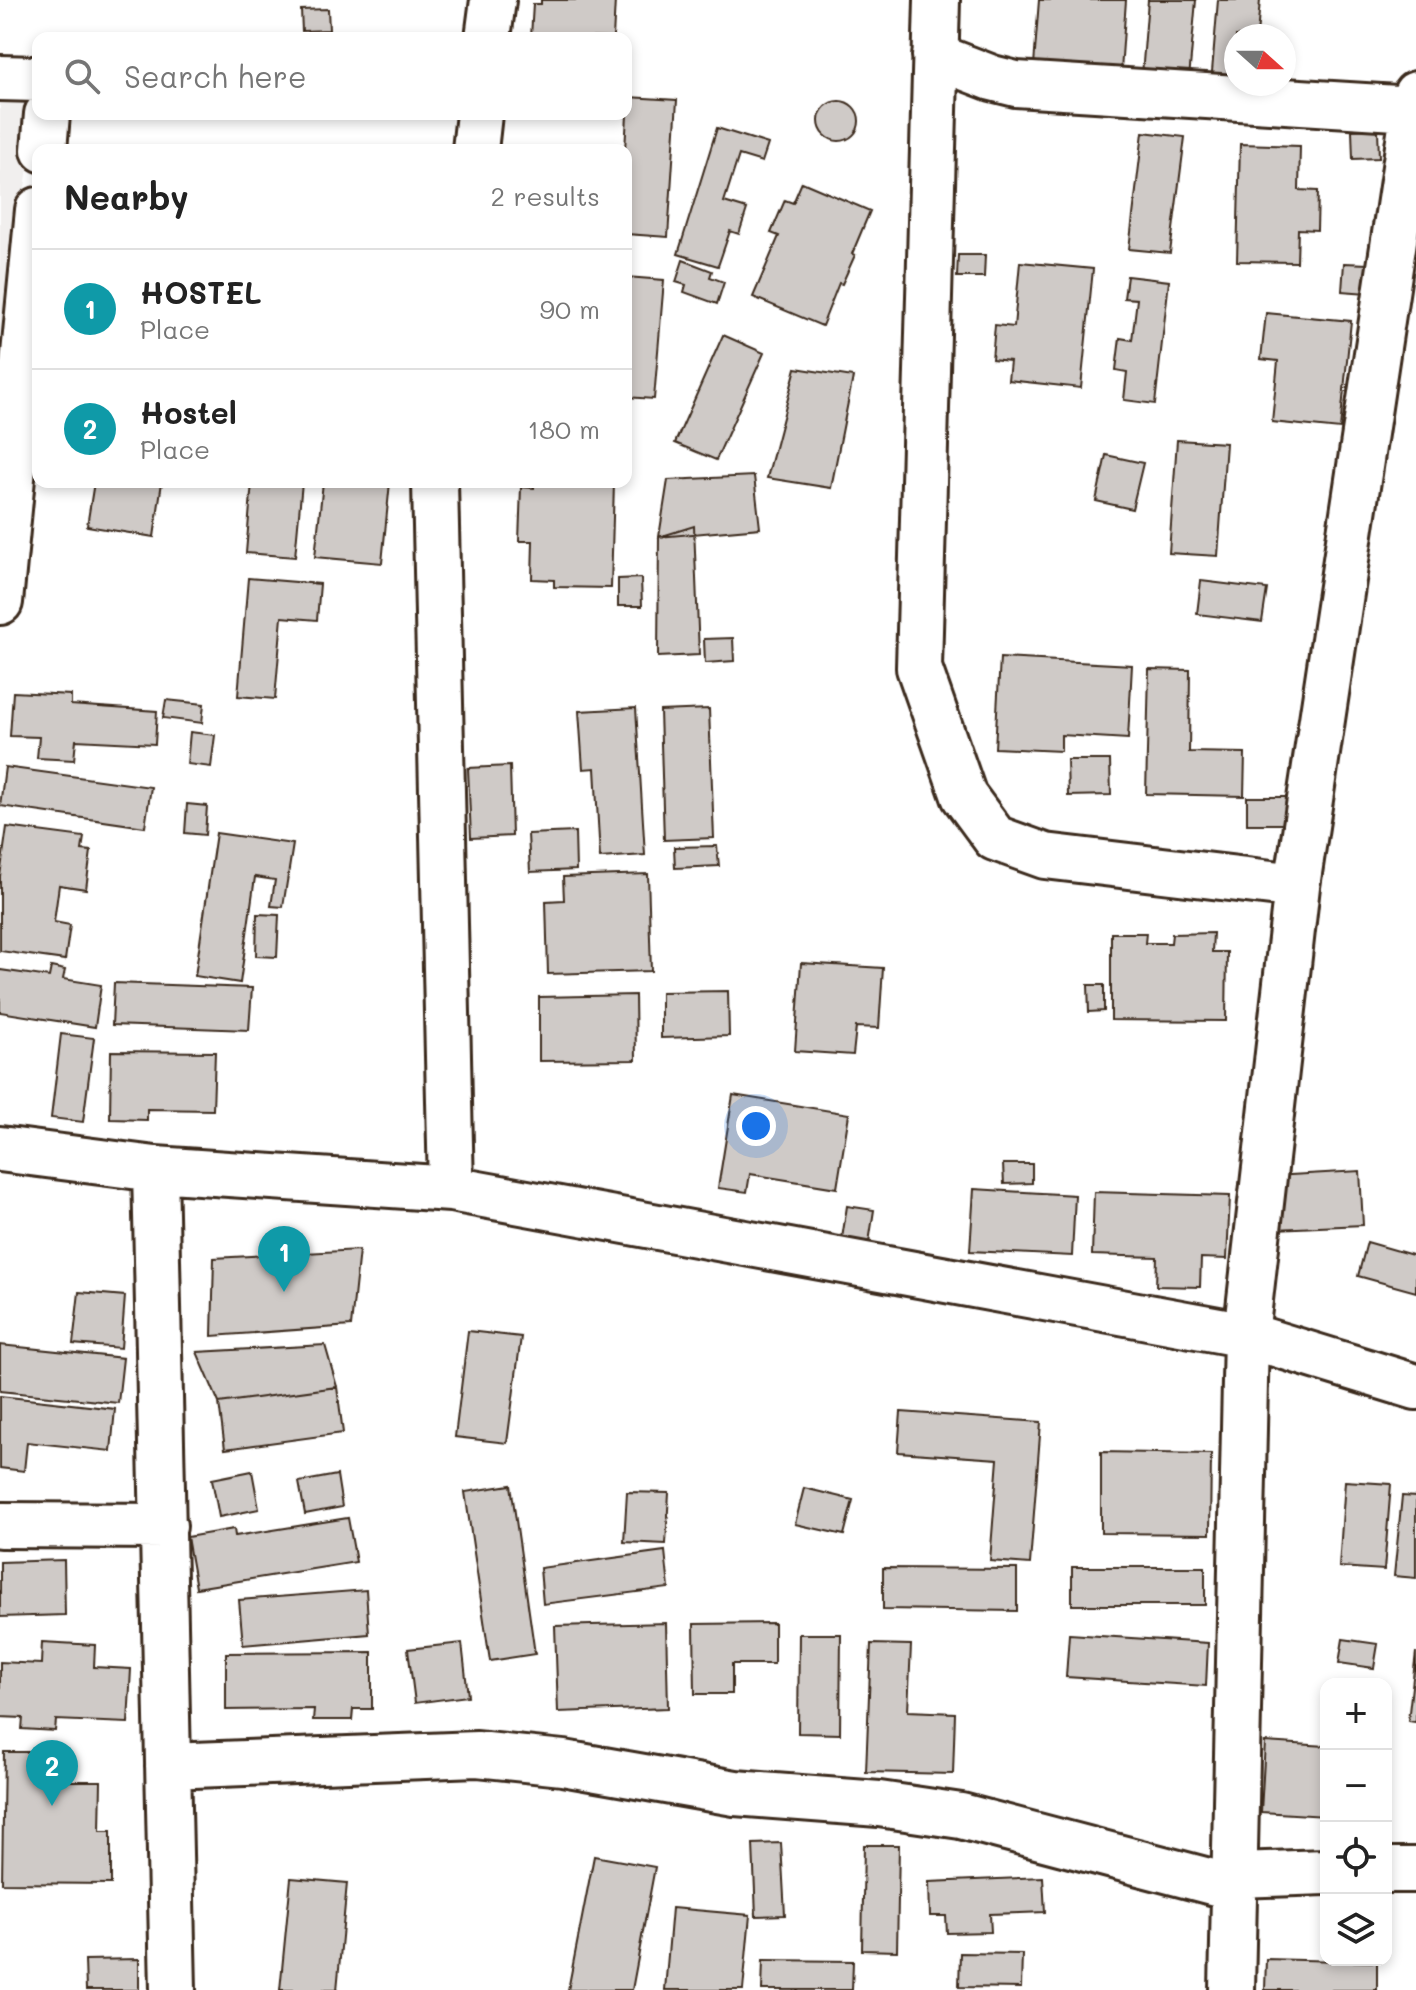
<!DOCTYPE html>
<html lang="en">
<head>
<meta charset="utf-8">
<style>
	body { margin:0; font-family:Mali,sans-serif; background:#f2f2f2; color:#222 }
	.controls { position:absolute; right:24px; bottom:24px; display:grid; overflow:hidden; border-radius:16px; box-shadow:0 4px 12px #0003 }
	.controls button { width:72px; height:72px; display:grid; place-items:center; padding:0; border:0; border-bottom:2px solid #e0e0e0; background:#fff; color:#222; font:40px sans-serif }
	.compass { position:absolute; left:1224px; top:24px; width:72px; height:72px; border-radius:50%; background:#fff; box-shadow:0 4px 12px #0003; rotate:111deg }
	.you { position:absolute; left:756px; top:1126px; width:28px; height:28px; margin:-20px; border:6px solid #fff; border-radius:50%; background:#1a73e8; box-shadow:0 0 0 12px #1a73e833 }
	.badge { display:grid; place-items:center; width:52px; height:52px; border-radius:50%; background:#ea580c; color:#fff; font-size:26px; font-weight:700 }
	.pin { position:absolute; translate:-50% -66px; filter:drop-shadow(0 2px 4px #0008) }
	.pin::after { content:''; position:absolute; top:42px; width:28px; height:24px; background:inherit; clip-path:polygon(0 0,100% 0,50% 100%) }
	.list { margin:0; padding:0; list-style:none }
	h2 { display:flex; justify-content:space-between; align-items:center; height:104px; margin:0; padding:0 32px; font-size:34px }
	h2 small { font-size:26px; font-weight:400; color:#767676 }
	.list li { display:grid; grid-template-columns:52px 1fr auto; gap:24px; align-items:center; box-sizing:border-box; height:120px; padding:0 32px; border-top:2px solid #e0e0e0 }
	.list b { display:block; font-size:30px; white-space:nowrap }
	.list p { margin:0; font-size:26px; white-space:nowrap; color:#767676 }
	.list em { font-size:26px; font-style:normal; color:#767676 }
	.icon { flex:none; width:44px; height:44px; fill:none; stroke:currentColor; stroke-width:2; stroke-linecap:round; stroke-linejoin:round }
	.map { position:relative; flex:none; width:1416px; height:1990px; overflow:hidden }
	.search { position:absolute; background:#fff; box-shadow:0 4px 12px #0003; left:32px; top:32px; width:600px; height:88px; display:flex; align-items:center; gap:20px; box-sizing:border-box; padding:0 28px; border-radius:16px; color:#767676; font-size:30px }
	.panel { position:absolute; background:#fff; box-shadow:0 4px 12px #0003; left:32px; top:144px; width:600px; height:344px; border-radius:16px }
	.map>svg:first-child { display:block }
	.built { fill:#f1efee }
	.building { fill:#cfcac7; stroke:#3b2a1e; stroke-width:2 }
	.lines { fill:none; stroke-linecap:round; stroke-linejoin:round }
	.street-casing { stroke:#3b2a1e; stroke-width:50 }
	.street { stroke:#fff; stroke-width:44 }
</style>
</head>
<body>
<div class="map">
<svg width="1416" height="1990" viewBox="0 0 1416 1990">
	<rect width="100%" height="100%" fill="#fff"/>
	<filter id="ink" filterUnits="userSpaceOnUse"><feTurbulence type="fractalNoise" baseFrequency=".0125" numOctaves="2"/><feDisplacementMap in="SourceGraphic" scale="16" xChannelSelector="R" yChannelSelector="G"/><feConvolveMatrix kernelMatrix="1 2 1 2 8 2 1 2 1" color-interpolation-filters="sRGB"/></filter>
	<g filter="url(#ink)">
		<path class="built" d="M0,99L38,101L0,354Z"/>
		<path class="building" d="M541,0H615L613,38L531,37L533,4H541Z
			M1039,0H1126L1121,71L1034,65Z
			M1148,0H1196L1189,79L1142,75Z
			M1218,0H1260L1257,36H1236V84H1211Z
			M328,9L329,30L302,31L301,10Z
			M628,97L677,100L668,237L626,234L625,150Z
			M819 121a20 20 0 1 1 40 0a20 20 0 1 1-40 0Z
			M717,128L768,144L762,162L739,155L724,202L747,209L739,234L730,231L718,266L678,254Z
			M1378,129L1379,158L1353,159L1352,130Z
			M1143,132L1185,137L1170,253L1129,249Z
			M1240,144L1300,146L1299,190L1318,191L1317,230L1298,229L1297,262L1237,261Z
			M802,182L870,211L852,254L855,255L842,284L839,283L822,326L753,297L779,236L771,233L785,200L793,203Z
			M958,255H985L984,277H957Z
			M683,260L712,271L710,277L724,282L717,304L684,292L686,285L676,282Z
			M1020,262L1093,269L1081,388L1008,380L1010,361L992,359L995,325L1014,327Z
			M1344,263L1368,264L1367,293L1342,291Z
			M1127,276L1169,281L1155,404L1124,400L1127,372L1116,370L1120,338L1132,340L1137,299L1124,298Z
			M626,277L664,280L654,399L626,397Z
			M1266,313L1351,321L1340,429L1272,422L1278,361L1261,359Z
			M723,335L764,353L716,460L675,443Z
			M796,368L853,377L831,488L767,478Z
			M1177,440L1226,443L1218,556L1169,553Z
			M1106,455L1143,463L1132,509L1096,501Z
			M754,476L760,528L659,537L668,480Z
			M94,482H162L154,537L87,526Z
			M252,482H302L295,557L246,553Z
			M323,482H390L382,563L315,557Z
			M534,482H614L611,588L554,587V580L532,579L533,541H519L521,487L534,488Z
			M694,526L699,655L658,657L659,537Z
			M248,578L320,584L317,620L282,617L275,699L238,696Z
			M641,578L642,606H618V579Z
			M1201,581L1267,589L1262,622L1197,614Z
			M733,638L734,661L705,663L704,639Z
			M1000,658L1132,665L1128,739L1061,735V751L995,748Z
			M1149,669L1190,670L1189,752L1245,753L1244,796L1146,794Z
			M13,692L71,695V705L157,711L155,744L76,740L74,760L37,758L39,737L10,736Z
			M166,700L204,704L202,723L163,718Z
			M636,708L645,855L600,858L595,768L583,769L579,711Z
			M709,709L714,838L664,840L660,711Z
			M190,732L215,735L211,767L187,764Z
			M1067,760H1110L1111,795L1068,796Z
			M510,766L512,836L471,838L468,768Z
			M5,767L151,787L145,827L0,806Z
			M1247,797H1297V824H1247Z
			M187,804L207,806L205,835L185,833Z
			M7,827L84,837L82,850L91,851L86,889L59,885L54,922L70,925L65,960L0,951V876Z
			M575,832L576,870L530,872L528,834Z
			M216,833L293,844L283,907L271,906L275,880L255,877L240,983L195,976Z
			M717,846L719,866L675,868L674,847Z
			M648,874L651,971L548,974L546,901L564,900L563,877Z
			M257,914L279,915L277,957L256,956Z
			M1111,933H1146L1145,943H1171L1172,934L1213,933L1212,952H1227L1226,1021L1111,1020Z
			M801,963L883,968L879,1028L856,1027L853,1055L795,1051Z
			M51,967L65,970L63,979L101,985L95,1027L0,1012V970L49,977Z
			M114,983L252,988L249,1030L112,1025Z
			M1088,985H1104V1011L1089,1012Z
			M728,991L729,1036L661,1038V992Z
			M635,995L636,1060L539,1061V997Z
			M61,1034L94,1038L83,1122L51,1118Z
			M111,1051L215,1052L213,1110L147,1109V1120L110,1119Z
			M733,1095L849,1114L837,1188L750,1174L747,1192L718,1188Z
			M1003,1164H1032V1183L1004,1184Z
			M1360,1171L1363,1225L1275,1229L1273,1176Z
			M974,1189L1075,1195L1072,1256L970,1251Z
			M1094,1192L1230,1196L1227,1259L1201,1258L1200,1287L1156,1286L1157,1257L1092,1255Z
			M847,1206L874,1210L868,1249L841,1245Z
			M1367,1242L1416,1256V1292L1358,1276Z
			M359,1250L351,1326L212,1336L214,1258Z
			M79,1292L125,1296L121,1348L73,1344Z
			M468,1331L521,1337L507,1443L455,1437Z
			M0,1345L123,1358L118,1403L0,1391Z
			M325,1345L337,1387L219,1403L197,1352Z
			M337,1387L343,1433L225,1449L219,1403Z
			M0,1396L115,1409L111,1451L27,1442L24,1471L0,1468Z
			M901,1412L1041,1422L1030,1564L990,1561L998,1459L898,1452Z
			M1101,1452L1211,1454L1210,1534L1101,1533Z
			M252,1471L259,1509L219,1517L212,1479Z
			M337,1475L342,1507L305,1514L299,1482Z
			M1345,1481L1391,1484L1384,1570L1339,1567Z
			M511,1485L535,1654L490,1661L465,1492Z
			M804,1488L853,1500L844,1535L795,1524Z
			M627,1492L669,1493L666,1544L624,1542Z
			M1402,1496L1416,1497V1578L1394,1576Z
			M348,1518L356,1562L196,1588L187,1537L234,1529L235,1536Z
			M665,1551L669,1588L543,1604L540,1568Z
			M64,1560L65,1615L0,1617V1562Z
			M1072,1567H1205V1605H1072Z
			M883,1568L1017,1569V1611L883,1609Z
			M366,1590L369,1634L243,1645L239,1600Z
			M666,1623L668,1708L558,1712L555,1626Z
			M774,1623V1664H732V1694H695L694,1624Z
			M799,1634H841L840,1734L798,1733Z
			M1069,1634L1208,1643L1206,1686L1066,1677Z
			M1343,1639L1378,1644L1374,1668L1339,1663Z
			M42,1642L95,1645L94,1667L131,1669L128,1723L56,1720L55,1731L22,1729L23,1718L0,1717V1662L41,1664Z
			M462,1643L468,1696L415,1703L408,1649Z
			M871,1644L911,1645L908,1711L955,1713L953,1774L866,1772Z
			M372,1652V1709H353L352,1720H313L314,1709L226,1710V1653Z
			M1416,1652V1722L1408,1721Z
			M1265,1742L1326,1746V1816L1261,1812Z
			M4,1752H67L66,1781H101L100,1831H111V1884L2,1883Z
			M781,1843L785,1915L756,1916L753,1844Z
			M864,1845H899L897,1951L862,1950Z
			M594,1856L655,1867L632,1990H568Z
			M1043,1877L1045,1912L990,1914L991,1932L947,1933L946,1916H930L929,1882Z
			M291,1878L347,1883L337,1990H280Z
			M672,1908L750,1915L743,1990H665Z
			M960,1953L1022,1954L1021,1988L959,1987Z
			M139,1959V1990H86L85,1960Z
			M1266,1959L1377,1962V1990H1265Z
			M763,1960L853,1961L852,1990H762Z"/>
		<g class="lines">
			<g class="street-casing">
				<path id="street" d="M937,0L919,668L964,796L995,838L1045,856L1297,886
					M488,38L493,0
					M935,56L992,78L1016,84L1413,109
					M0,78L38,79
					M1416,94L1297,886L1246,1335L1416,1387
					M44,150L47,114
					M475,150L479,114
					M435,482L451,1189
					M0,602L38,210
					M0,1149L155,1169L451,1189L1246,1335L1232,1990
					M155,1169L173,1990
					M0,1525L164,1526
					M168,1766L477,1754L563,1763L735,1793L879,1804L961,1816L1235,1888
					M1386,1870H1416
					M1235,1875L1326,1872"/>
			</g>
			<use href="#street" class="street"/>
		</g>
	</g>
</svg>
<div class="controls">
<button>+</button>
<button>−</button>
<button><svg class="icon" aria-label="locate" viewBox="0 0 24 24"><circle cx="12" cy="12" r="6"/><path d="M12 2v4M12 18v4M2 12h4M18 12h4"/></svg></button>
<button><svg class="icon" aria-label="layers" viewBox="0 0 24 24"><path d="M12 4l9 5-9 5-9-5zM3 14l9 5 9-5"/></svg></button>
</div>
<svg class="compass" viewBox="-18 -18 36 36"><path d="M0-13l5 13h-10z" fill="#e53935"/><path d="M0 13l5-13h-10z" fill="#767676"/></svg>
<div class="you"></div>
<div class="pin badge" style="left:284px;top:1292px;background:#0f9aa8">1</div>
<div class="pin badge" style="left:52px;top:1806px;background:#0f9aa8">2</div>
<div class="search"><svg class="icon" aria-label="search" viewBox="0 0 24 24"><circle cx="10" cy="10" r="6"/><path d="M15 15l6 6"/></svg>Search here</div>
<section class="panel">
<h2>Nearby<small>2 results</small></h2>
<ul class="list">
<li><span class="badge" style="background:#0f9aa8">1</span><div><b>HOSTEL</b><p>Place</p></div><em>90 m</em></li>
<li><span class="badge" style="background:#0f9aa8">2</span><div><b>Hostel</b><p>Place</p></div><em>180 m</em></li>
</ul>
</section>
</div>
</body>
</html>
